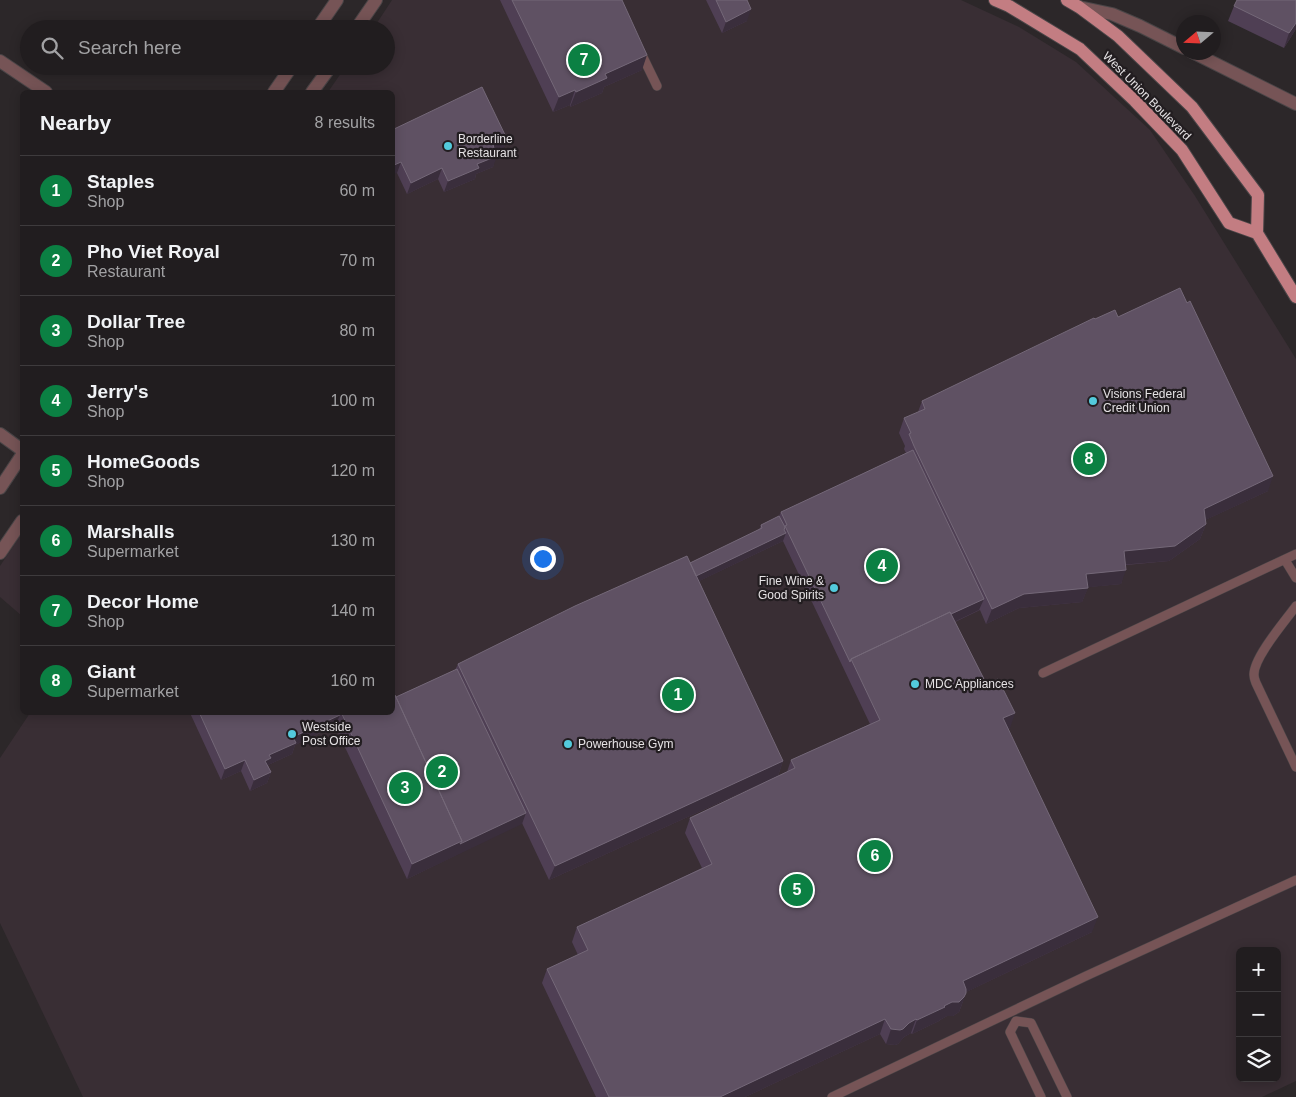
<!DOCTYPE html>
<html lang="en">
<head>
<meta charset="utf-8">
<style>
	body { margin:0; font-family:Arial,sans-serif; background:#292628; color:#f1f3f6 }
	.controls { position:absolute; right:15px; bottom:15px; display:grid; overflow:hidden; border-radius:8px; box-shadow:0 2px 12px #0003 }
	.controls button { width:45px; height:45px; display:grid; place-items:center; padding:0; border:0; border-bottom:1px solid #3e3b3d; background:#211d1f; color:#f1f3f6; font:25px sans-serif }
	.compass { position:absolute; left:1176px; top:15px; width:45px; height:45px; border-radius:50%; background:#211d1f; box-shadow:0 2px 12px #0003; rotate:251deg }
	.you { position:absolute; left:542px; top:558px; width:18px; height:18px; margin:-12px; border:4px solid #fff; border-radius:50%; background:#1a73e8; box-shadow:0 0 0 8px #1a73e833 }
	.badge { display:grid; place-items:center; width:32px; height:32px; border-radius:50%; background:#0b8043; color:#fff; font-size:16px; font-weight:700 }
	.pin { position:absolute; translate:-50% -50%; border:2px solid #fff; box-shadow:0 1px 5px #0006 }
	.list { margin:0; padding:0; list-style:none }
	h2 { display:flex; justify-content:space-between; align-items:center; height:65px; margin:0; padding:0 20px; font-size:21px }
	h2 small { font-size:16px; font-weight:400; color:#a2a2a4 }
	.list li { display:grid; grid-template-columns:32px 1fr auto; gap:15px; align-items:center; box-sizing:border-box; height:70px; padding:0 20px; border-top:1px solid #3e3b3d }
	.list b { display:block; font-size:19px; white-space:nowrap }
	.list p { margin:0; font-size:16px; white-space:nowrap; color:#a2a2a4 }
	.list em { font-size:16px; font-style:normal; color:#a2a2a4 }
	.icon { flex:none; width:28px; height:28px; fill:none; stroke:currentColor; stroke-width:2; stroke-linecap:round; stroke-linejoin:round }
	.map { position:relative; flex:none; width:1296px; height:1097px; overflow:hidden }
	.search { position:absolute; background:#211d1f; box-shadow:0 2px 12px #0003; left:20px; top:20px; width:375px; height:55px; display:flex; align-items:center; gap:12px; box-sizing:border-box; padding:0 18px; border-radius:28px; color:#a2a2a4; font-size:19px }
	.panel { position:absolute; background:#211d1f; box-shadow:0 2px 12px #0003; left:20px; top:90px; width:375px; height:625px; border-radius:8px }
	.map>svg:first-child { display:block }
	.built { fill:#392e34; fill-rule:evenodd }
	.lines { fill:none; stroke-linecap:round; stroke-linejoin:round }
	.service-casing { stroke:#4a4547; stroke-width:10 }
	.minor-casing { stroke:#4a4547; stroke-width:14 }
	.tertiary-casing { stroke:#4a4547; stroke-width:14 }
	.primary-casing { stroke:#4a4547; stroke-width:14 }
	.service { stroke:#765456; stroke-width:9 }
	.minor { stroke:#765456; stroke-width:12 }
	.tertiary { stroke:#765456; stroke-width:12 }
	.primary { stroke:#c37d82; stroke-width:12 }
	.wall { fill:#4f3f54 }
	.shaded-wall { fill:#3a2e3c }
	.building { fill:#5f5163; stroke:#746878 }
	.poi-dot { fill:#53cadc; stroke:#221d20; stroke-width:2 }
	.labels { text-anchor:middle; dominant-baseline:central; stroke-width:4.5; stroke-linejoin:round; paint-order:stroke }
	.street-label { font-size:12px; fill:#e5e2e4; stroke:#221d20 }
	.poi-label { font-size:12px; fill:#e5e2e4; stroke:#221d20; text-anchor:start }
</style>
</head>
<body>
<div class="map">
<svg width="1296" height="1097" viewBox="0 0 1296 1097">
	<rect width="100%" height="100%" fill="#2c2729"/>
	<path class="built" d="M392,0H961L1019,27L1076,62L1150,130L1195,196L1296,359V1081L1262,1097H83L0,923V758L30,713L392,712V92H328L346,66H386V29H373ZM1240,951H1277V1078H1240Z
		M22,533V616L0,597V566Z"/>
	<g class="lines">
		<g class="service-casing">
			<path id="service" d="M640,51L657,86
				M1285,560L1296,578
				M1296,606C1286,620 1253,658 1254,675C1254,678 1255,680 1256,683L1296,767
				M1043,673L1296,554
				M832,1097L1086,976L1296,880
				M1041,1097L1010,1032L1016,1021L1031,1023L1067,1097"/>
		</g>
		<g class="minor-casing">
			<path id="minor" d="M1079,7L1112,14L1140,26L1184,48
				M1192,52L1296,104
				M0,61L46,92
				M0,434L22,450"/>
		</g>
		<g class="tertiary-casing">
			<path id="tertiary" d="M317,29L337,0
				M356,29L376,0
				M274,92L292,66
				M312,92L331,66
				M0,488L22,455
				M0,553L22,521"/>
		</g>
		<g class="primary-casing">
			<path id="primary" d="M995,0L1009,6L1080,49L1135,101L1182,150L1229,223L1257,233
				M1067,0L1079,7L1118,36L1192,107L1258,195L1257,233L1296,297"/>
		</g>
		<use href="#service" class="service"/>
		<use href="#minor" class="minor"/>
		<use href="#tertiary" class="tertiary"/>
		<use href="#primary" class="primary"/>
	</g>
	<path class="wall" d="M500,0H622L642,70L604,87L602,93L570,107V105L553,112Z
		M706,0H747V21L722,33Z
		M1296,0V29L1284,48L1228,21L1234,6Z
		M392,130L507,139L503,150L496,153L493,167L476,174L475,179L444,192L438,179L407,194L397,173Z
		M1118,317L1268,491L1205,520L1206,524L1200,539L1169,561L1126,565L1121,584L1088,587L1082,602L1019,608L986,624L980,610L955,622L987,685L1010,728L1008,729L1092,932L966,992L961,1007L959,1012L953,1016H947L940,1020L939,1021L912,1034L911,1033L904,1037L898,1044L895,1045L886,1044L880,1034L745,1097H596L542,983L547,969L578,955L572,942L577,927L702,868L685,833L690,818L787,772L791,760L870,724L783,541L699,581L783,761L778,776L549,880L522,823L407,879L335,726L295,745L292,754L268,765L271,772L267,783L250,791L241,771L221,780L190,713L392,712L396,697L455,670L458,664L690,563L759,530L761,525L779,516L781,512L858,476L906,453L904,449L905,446L899,433L904,418L918,412L922,401L1095,319Z"/>
	<path class="shaded-wall" d="M751,9L747,21L722,33L726,22Z
		M1296,23V29L1284,48L1289,33Z
		M647,55L642,70L604,87L602,93L570,107L576,92L605,74Z
		M575,90L570,105L553,112L559,97Z
		M507,139L503,150L489,156L493,145Z
		M497,156L493,167L476,174L475,179L444,192L448,181L477,164Z
		M401,162L397,173L392,175V166Z
		M442,168L438,179L407,194L411,183Z
		M1273,476L1268,491L1199,523L1204,509Z
		M1206,524L1200,539L1169,561L1119,565L1124,551Z
		M786,533L783,541L689,586L692,578Z
		M1126,570L1121,584L1081,588L1086,574Z
		M1088,588L1082,602L1019,608L986,624L992,609L1024,594Z
		M984,599L979,610L856,669L852,661Z
		M1015,713L1010,728L998,733L1003,718Z
		M340,715L335,726L295,745L292,754L268,765L266,769L265,761L269,755L293,737Z
		M245,760L241,771L221,780L225,769Z
		M783,761L778,776L549,880L555,866Z
		M271,772L267,783L250,791L254,780Z
		M526,813L522,824L407,879L412,864L462,841Z
		M1098,917L1092,932L958,996L963,981Z
		M966,993L959,1012L953,1016H947L940,1020L939,1021L912,1034L917,1020Z
		M885,1019L880,1034L745,1097H720Z
		M916,1019L911,1033L904,1037L898,1044L895,1045L886,1044L891,1029L909,1023Z"/>
	<path class="building" d="M512,0H622L647,55L605,74L607,78L576,92L575,90L559,97Z
		M716,0H747L751,9L726,22Z
		M1237,0H1296V23L1289,33L1234,6Z
		M482,87L507,139L493,145L497,156L477,164L479,168L448,181L442,168L411,183L401,162L392,166V130Z
		M1180,288L1187,303L1190,301L1273,476L1204,509L1206,524L1175,546L1124,551L1126,570L1086,574L1088,588L1024,594L992,609L914,446L909,434L911,433L904,418L925,409L922,401L1094,318L1095,319L1115,310L1118,317Z
		M913,450L984,599L951,614L950,612L851,659L850,662L785,526L787,525L781,512L858,476Z
		M779,516L785,527L784,530L786,533L696,576L690,563L762,528L761,525Z
		M687,556L783,761L555,866L458,664L575,606Z
		M950,612L987,685L998,679L1015,713L1003,718L1098,917L963,981L966,989V993L964,997L959,1002H952L944,1006L945,1007L917,1020L916,1019L909,1023L903,1029L900,1030L891,1029L885,1019L720,1097H609L547,969L588,950L577,927L712,864L690,818L795,768L791,760L880,720L851,659Z
		M457,669L526,813L460,844L462,841L396,697Z
		M395,695L462,841L412,864L341,712H392V696Z
		M199,712H340V715L293,737L296,743L269,755L271,758L265,761L271,772L254,780L245,760L225,769Z"/>
	<g class="poi-dot">
		<circle cx="448" cy="146" r="5"/>
		<circle cx="1093" cy="401" r="5"/>
		<circle cx="834" cy="588" r="5"/>
		<circle cx="915" cy="684" r="5"/>
		<circle cx="292" cy="734" r="5"/>
		<circle cx="568" cy="744" r="5"/>
	</g>
	<g class="labels">
		<g class="street-label">
			<text transform="translate(1147 96) rotate(45)">West Union Boulevard</text>
		</g>
		<g class="poi-label">
			<text x="458" y="139">Borderline<tspan x="458" dy="14">Restaurant</tspan></text>
			<text x="1103" y="394">Visions Federal<tspan x="1103" dy="14">Credit Union</tspan></text>
			<text x="824" y="581" text-anchor="end">Fine Wine &amp;<tspan x="824" dy="14">Good Spirits</tspan></text>
			<text x="925" y="684">MDC Appliances</text>
			<text x="302" y="727">Westside<tspan x="302" dy="14">Post Office</tspan></text>
			<text x="578" y="744">Powerhouse Gym</text>
		</g>
	</g>
</svg>
<div class="controls">
<button>+</button>
<button>−</button>
<button><svg class="icon" aria-label="layers" viewBox="0 0 24 24"><path d="M12 4l9 5-9 5-9-5zM3 14l9 5 9-5"/></svg></button>
</div>
<svg class="compass" viewBox="-18 -18 36 36"><path d="M0-13l5 13h-10z" fill="#e53935"/><path d="M0 13l5-13h-10z" fill="#a2a2a4"/></svg>
<div class="you"></div>
<div class="pin badge" style="left:678px;top:695px">1</div>
<div class="pin badge" style="left:442px;top:772px">2</div>
<div class="pin badge" style="left:405px;top:788px">3</div>
<div class="pin badge" style="left:882px;top:566px">4</div>
<div class="pin badge" style="left:797px;top:890px">5</div>
<div class="pin badge" style="left:875px;top:856px">6</div>
<div class="pin badge" style="left:584px;top:60px">7</div>
<div class="pin badge" style="left:1089px;top:459px">8</div>
<div class="search"><svg class="icon" aria-label="search" viewBox="0 0 24 24"><circle cx="10" cy="10" r="6"/><path d="M15 15l6 6"/></svg>Search here</div>
<section class="panel">
<h2>Nearby<small>8 results</small></h2>
<ul class="list">
<li><span class="badge">1</span><div><b>Staples</b><p>Shop</p></div><em>60 m</em></li>
<li><span class="badge">2</span><div><b>Pho Viet Royal</b><p>Restaurant</p></div><em>70 m</em></li>
<li><span class="badge">3</span><div><b>Dollar Tree</b><p>Shop</p></div><em>80 m</em></li>
<li><span class="badge">4</span><div><b>Jerry's</b><p>Shop</p></div><em>100 m</em></li>
<li><span class="badge">5</span><div><b>HomeGoods</b><p>Shop</p></div><em>120 m</em></li>
<li><span class="badge">6</span><div><b>Marshalls</b><p>Supermarket</p></div><em>130 m</em></li>
<li><span class="badge">7</span><div><b>Decor Home</b><p>Shop</p></div><em>140 m</em></li>
<li><span class="badge">8</span><div><b>Giant</b><p>Supermarket</p></div><em>160 m</em></li>
</ul>
</section>
</div>
</body>
</html>
